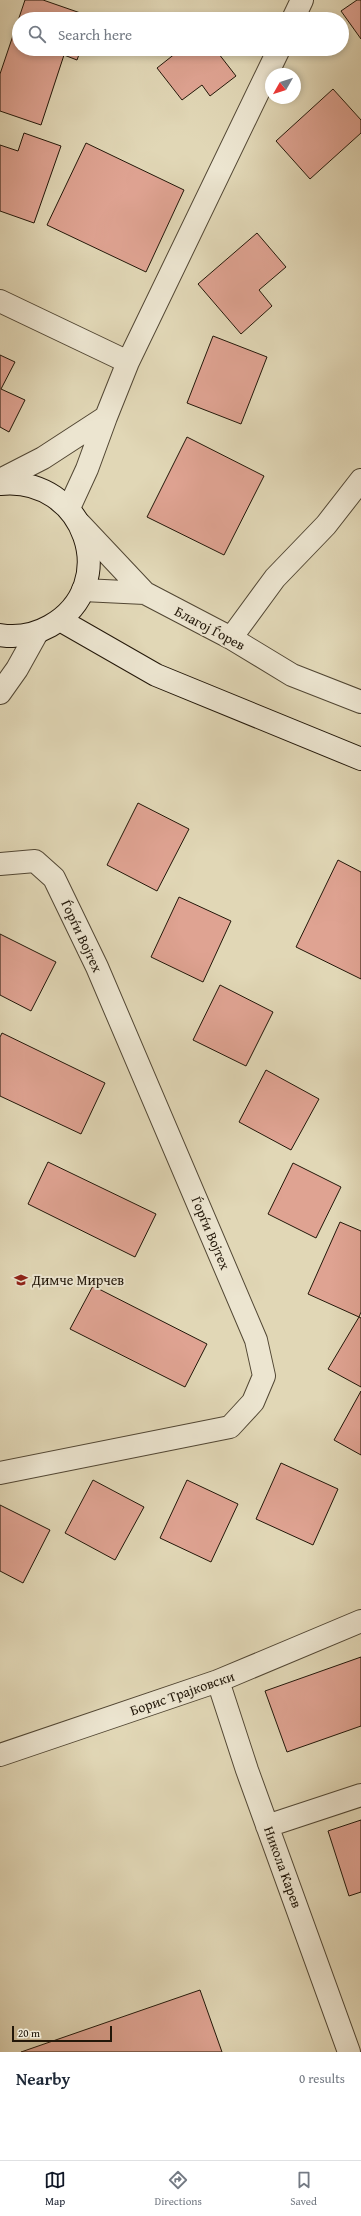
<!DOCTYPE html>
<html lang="en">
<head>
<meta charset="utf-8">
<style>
	body { margin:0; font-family:"Gentium Book Plus",serif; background:#f2f2f3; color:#1f2937 }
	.compass { position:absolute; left:265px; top:68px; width:36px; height:36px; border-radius:50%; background:#fff; box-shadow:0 2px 6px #0003; rotate:231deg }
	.scale { position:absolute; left:12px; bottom:10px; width:100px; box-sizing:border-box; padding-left:4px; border:2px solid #221709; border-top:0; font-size:11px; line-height:14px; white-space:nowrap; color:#221709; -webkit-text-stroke:3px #ece5d0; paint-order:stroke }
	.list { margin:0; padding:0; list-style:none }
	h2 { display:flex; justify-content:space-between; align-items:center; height:52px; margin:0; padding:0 16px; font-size:17px }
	h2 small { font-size:13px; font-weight:400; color:#747a83 }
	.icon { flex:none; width:22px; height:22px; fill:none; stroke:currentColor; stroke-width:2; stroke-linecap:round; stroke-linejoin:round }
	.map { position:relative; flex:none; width:361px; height:2052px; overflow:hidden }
	.search { position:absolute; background:#fff; box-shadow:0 2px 6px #0003; left:12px; right:12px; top:12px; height:44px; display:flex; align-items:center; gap:10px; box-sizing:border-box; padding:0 14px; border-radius:22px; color:#747a83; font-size:15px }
	.sheet { height:108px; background:#fff }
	nav { display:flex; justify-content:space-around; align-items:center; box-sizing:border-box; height:56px; border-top:1px solid #e0e1e3; background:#fff; font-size:11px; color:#747a83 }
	nav a { display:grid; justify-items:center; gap:2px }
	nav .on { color:#111827 }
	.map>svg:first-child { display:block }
	.building { fill:#dfa392; stroke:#221709 }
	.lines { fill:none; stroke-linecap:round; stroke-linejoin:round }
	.minor-casing { stroke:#524734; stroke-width:24 }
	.secondary-casing { stroke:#221709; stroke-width:24 }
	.minor { stroke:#ece5d0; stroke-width:22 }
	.secondary { stroke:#ece5d0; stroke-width:22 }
	.labels { text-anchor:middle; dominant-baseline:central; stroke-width:4; stroke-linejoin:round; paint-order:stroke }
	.street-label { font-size:14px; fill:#221709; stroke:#ece5d0 }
	.poi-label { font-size:14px; fill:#221709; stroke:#ece5d0; text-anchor:start }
</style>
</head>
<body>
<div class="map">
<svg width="361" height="2052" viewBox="0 0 361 2052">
	<rect width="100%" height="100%" fill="#e1d7b6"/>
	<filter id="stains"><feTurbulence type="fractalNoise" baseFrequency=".005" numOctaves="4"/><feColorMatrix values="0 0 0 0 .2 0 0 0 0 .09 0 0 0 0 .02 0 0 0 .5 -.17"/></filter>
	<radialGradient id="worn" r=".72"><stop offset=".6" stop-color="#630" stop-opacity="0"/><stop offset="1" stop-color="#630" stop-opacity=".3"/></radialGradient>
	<path class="building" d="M25,0H43L92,17L91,19H19V49H81L77,60L64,55L41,125L0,111V74Z
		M357,0H361V39L341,11Z
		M181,49H215L236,76L210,96L202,85L182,100L157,68Z
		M333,89L361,120V133L310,179L276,141Z
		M24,133L61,146L34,223L0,211V145L18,151Z
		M86,143L184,190L146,272L47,225Z
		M257,233L286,267L259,290L272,306L241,334L198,284Z
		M213,336L267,357L241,424L187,403Z
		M0,355L15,362L1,389L25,400L9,432L0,427Z
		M187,437L264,476L224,555L147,517Z
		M138,803L189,829L157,891L107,865Z
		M338,860L361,872V979L296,947Z
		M179,897L231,921L203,982L151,957Z
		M0,934L56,962L31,1011L0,995Z
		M220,985L273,1012L246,1066L193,1040Z
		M2,1033L105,1083L81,1134L0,1096V1037Z
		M266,1070L319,1099L291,1150L239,1122Z
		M48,1162L156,1214L135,1257L28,1204Z
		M293,1163L341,1187L316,1238L268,1214Z
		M340,1222L361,1231V1312L359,1317L308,1294Z
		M93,1286L207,1344L185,1387L70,1329Z
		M359,1317L361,1318V1387L328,1369Z
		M361,1391V1455L334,1440Z
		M281,1463L338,1489L313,1545L256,1519Z
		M93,1480L144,1507L115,1560L65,1533Z
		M187,1480L238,1504L211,1562L160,1538Z
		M0,1505L50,1530L23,1583L0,1571Z
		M361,1657V1726L287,1752L265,1691Z
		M361,1820V1892L349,1896L328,1831Z
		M200,1990L222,2052H21Z"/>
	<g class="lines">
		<g class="minor-casing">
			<path id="minor" d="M293,19L302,0
				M0,301L128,362
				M0,480L43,458L106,417
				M69,508L87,469L106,417L128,362L279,49
				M80,524L145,593L231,638L292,675L361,702
				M83,590L145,593
				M231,638L275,578L326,525L361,480
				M0,693L17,669L37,633
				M0,864L35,861L54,878L97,967L256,1340L264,1376L253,1402L230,1427L0,1473
				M218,1681L247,1770L349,2052
				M0,1755L218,1681L361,1621
				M267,1826L361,1795"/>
		</g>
		<g class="secondary-casing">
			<path id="secondary" d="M0,484C85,475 123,585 50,626C34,635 18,638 0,635
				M60,620L156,675L361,759"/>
		</g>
		<use href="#minor" class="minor"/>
		<use href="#secondary" class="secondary"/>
	</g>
	<defs>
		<g id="school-bare" transform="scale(1.08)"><path d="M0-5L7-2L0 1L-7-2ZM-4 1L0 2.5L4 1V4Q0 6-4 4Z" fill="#8f2418" stroke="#ece5d0" stroke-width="2.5" paint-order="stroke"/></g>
	</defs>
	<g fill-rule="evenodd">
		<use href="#school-bare" x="21" y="1280"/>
	</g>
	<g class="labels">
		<g class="street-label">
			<text transform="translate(210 628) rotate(28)">Благој Ѓорев</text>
			<text transform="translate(82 936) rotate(65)">Ѓорѓи Војтех</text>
			<text transform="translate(211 1233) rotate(67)">Ѓорѓи Војтех</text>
			<text transform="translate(182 1693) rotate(-19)">Борис Трајковски</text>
			<text transform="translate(283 1867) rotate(70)">Никола Карев</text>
		</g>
		<g class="poi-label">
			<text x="32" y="1280">Димче Мирчев</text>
		</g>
	</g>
	<rect width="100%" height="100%" filter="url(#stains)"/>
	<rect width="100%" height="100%" fill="url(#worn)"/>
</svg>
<svg class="compass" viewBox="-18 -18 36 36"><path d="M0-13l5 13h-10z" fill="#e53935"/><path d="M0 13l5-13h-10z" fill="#747a83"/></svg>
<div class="scale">20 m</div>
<div class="search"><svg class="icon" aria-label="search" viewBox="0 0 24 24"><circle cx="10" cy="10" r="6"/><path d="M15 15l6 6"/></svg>Search here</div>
</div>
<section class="sheet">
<h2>Nearby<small>0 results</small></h2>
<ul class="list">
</ul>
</section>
<nav>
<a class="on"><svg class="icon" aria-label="map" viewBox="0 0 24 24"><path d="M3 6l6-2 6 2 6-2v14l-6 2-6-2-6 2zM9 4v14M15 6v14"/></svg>Map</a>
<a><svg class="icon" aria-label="directions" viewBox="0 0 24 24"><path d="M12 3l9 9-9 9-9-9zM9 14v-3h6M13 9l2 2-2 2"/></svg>Directions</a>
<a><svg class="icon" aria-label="saved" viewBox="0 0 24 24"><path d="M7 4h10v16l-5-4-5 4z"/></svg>Saved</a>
</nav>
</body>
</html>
